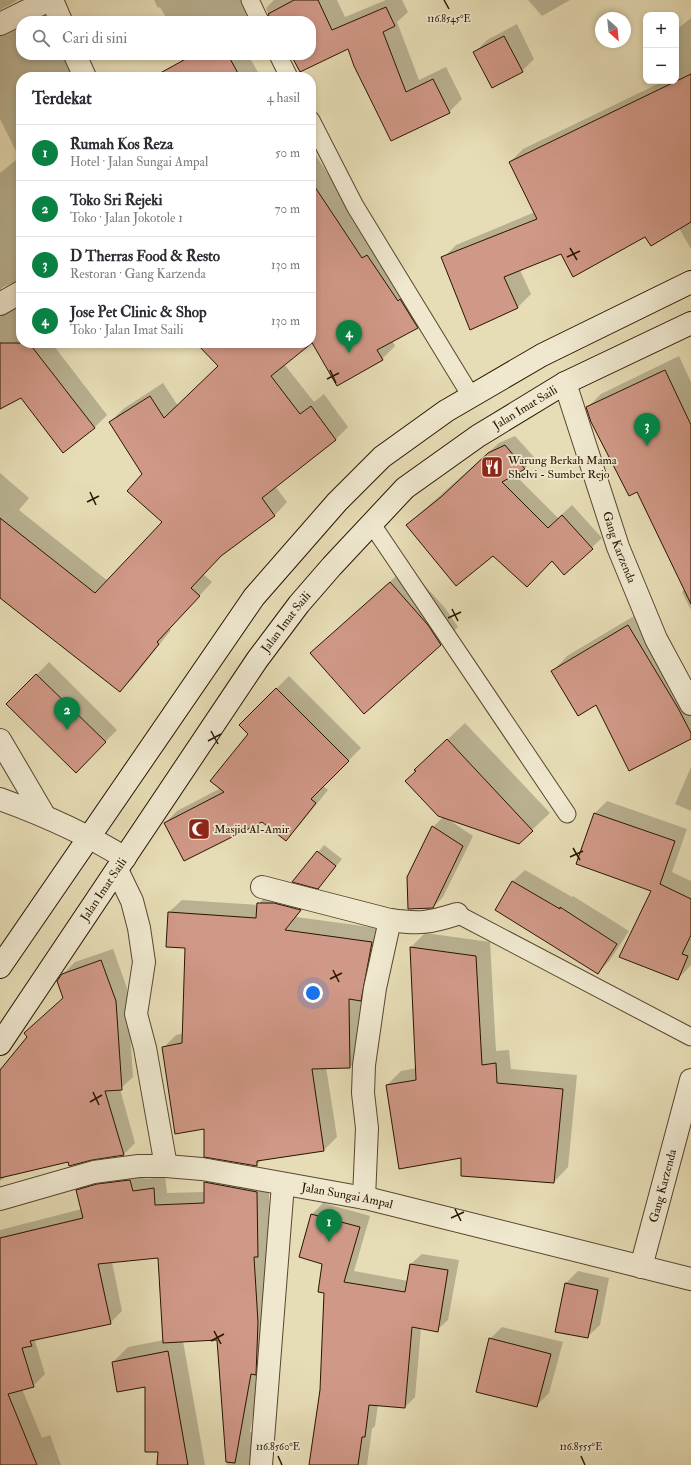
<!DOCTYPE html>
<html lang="id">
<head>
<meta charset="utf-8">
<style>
	body { margin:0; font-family:"IM FELL Double Pica",serif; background:#f2f2f3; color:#2b2b33 }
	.controls { position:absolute; right:12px; top:12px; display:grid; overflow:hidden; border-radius:8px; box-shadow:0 2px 6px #0003 }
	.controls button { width:36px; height:36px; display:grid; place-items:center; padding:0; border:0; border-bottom:1px solid #e1e1e2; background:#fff; color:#2b2b33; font:20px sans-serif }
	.compass { position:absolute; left:595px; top:12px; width:36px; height:36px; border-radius:50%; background:#fff; box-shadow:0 2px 6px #0003; rotate:153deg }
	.you { position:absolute; left:313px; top:993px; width:14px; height:14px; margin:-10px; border:3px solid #fff; border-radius:50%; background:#1a73e8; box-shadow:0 0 0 6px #1a73e833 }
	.badge { display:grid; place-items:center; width:26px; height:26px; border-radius:50%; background:#0b8043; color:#fff; font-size:13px; font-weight:700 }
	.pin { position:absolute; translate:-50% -33px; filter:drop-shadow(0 1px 2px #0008) }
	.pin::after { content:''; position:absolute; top:21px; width:14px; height:12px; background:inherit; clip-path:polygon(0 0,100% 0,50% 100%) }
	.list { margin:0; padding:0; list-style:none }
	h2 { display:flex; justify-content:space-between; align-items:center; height:52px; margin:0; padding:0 16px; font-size:17px }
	h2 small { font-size:13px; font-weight:400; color:#7c7c81 }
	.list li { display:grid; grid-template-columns:26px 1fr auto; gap:12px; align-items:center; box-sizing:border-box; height:56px; padding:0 16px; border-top:1px solid #e1e1e2 }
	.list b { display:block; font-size:15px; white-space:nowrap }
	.list p { margin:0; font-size:13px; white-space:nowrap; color:#7c7c81 }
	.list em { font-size:13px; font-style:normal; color:#7c7c81 }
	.icon { flex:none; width:22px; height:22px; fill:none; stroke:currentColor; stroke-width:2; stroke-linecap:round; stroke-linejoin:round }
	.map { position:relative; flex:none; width:691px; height:1465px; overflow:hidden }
	.search { position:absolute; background:#fff; box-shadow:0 2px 6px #0003; left:16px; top:16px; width:300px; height:44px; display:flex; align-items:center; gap:10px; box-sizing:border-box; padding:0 14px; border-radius:16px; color:#7c7c81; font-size:15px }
	.panel { position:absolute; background:#fff; box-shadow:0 2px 6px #0003; left:16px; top:72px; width:300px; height:276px; border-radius:16px }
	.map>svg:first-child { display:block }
	.shadow { fill:#0003 }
	.building { fill:#d09887; stroke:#291401 }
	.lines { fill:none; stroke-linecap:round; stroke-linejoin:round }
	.service-casing { stroke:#58462e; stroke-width:19 }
	.minor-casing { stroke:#58462e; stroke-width:24 }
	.secondary-casing { stroke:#291401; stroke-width:24 }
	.service { stroke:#efe8cf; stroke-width:17 }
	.minor { stroke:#efe8cf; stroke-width:22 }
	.secondary { stroke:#efe8cf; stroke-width:22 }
	.ticks { fill:none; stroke:#291401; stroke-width:1.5 }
	.labels { text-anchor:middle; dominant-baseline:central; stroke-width:3.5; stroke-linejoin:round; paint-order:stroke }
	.street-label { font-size:12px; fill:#291401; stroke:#efe8cf }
	.poi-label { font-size:12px; fill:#291401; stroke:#efe8cf; text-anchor:start }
	.ticks-label { font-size:10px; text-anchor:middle; fill:#291401; stroke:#efe8cf; stroke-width:3.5; stroke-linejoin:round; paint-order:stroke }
</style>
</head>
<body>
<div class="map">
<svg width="691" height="1465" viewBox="0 0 691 1465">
	<rect width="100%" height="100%" fill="#e6dcb5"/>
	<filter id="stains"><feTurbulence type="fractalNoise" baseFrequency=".005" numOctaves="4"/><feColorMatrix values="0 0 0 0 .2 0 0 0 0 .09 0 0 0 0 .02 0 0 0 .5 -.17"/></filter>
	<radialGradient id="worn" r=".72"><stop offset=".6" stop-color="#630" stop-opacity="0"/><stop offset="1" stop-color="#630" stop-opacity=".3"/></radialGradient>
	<path class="shadow" d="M0,0H18L0,10L2,17L44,10L49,21H21V55H64L85,77H21V154L18,155L0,119Z
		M154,0H250L269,16L266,8L274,0H337L345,17L386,0H402L408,12L397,22L419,80L446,67L462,99L449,112L391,140L348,48L300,71L291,55H311V21H168L160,7L158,8Z
		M528,0H570L542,16Z
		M691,18V249L679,228L561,253L520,270L531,294L518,307L471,329L443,258L456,245L535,212L510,162L523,149L664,81H676V30Z
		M517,24L534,59L522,71L475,52L487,40Z
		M186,55H248L261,77H188L180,63Z
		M311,148L375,246L430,314L417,327L392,340L395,346L382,359L311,291Z
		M21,156V279L1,288L2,297L21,302V343H61L54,346L107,415L94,428L21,397L0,408V173Z
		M198,343H310L284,364L314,402L324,394L348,427L335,440L275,486L287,502L275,515L223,553L203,574L212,582L169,629L171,630L133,678L120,691L0,596V473L29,498L19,510L108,581L163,522L144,474L110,422L123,409L163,383L178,406L219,366Z
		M679,356L691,382V610L682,592L685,589L638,490L587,408L601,394Z
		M515,436L535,458L525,468L514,474L558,518L572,505L602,538L564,573L552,560L493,554L407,525L499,443Z
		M407,566L445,608L458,627L440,644L311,654Z
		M644,610L691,688V738L596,704L552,672L567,656Z
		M49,662L117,730L76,771L8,704Z
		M289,676L361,748L323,786L328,790L298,827L286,839L262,820L165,823L177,811L221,788L249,734L240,725Z
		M465,723L550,813L518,843L446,818L473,836L443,897L433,907V827L443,817L415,770Z
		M691,767V811L675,804Z
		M607,801L687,829L672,872L691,881V965L678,979L652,890L577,864L595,813Z
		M324,845L342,859L324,881H294Z
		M525,870L572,897L573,896L629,931L610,960L598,973L512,882Z
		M271,890L312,897L296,917L385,929L373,987L362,998L363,1054L350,1067H326L337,1137L324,1150L262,1159L257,1165L205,1128L163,1048L176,1035L184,1033L186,947L169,912L182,900L258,905Z
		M425,933L490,942L496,1051L509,1050L511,1069L577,1075L568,1167L554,1182L462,1157L387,1085L401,1071L417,1068L411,947Z
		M113,949L127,988L133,1077L120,1089L135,1143L123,1155L68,1161L8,1175L0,1181V1112L29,1037L38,1021L64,997L63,974L75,962Z
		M142,1168L145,1179L165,1177L167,1193L205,1192V1183L217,1171L269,1180V1244L266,1248L270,1325L250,1432H261L263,1465H227L218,1338L183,1341L205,1465H158L159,1451L146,1386L113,1362L128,1347L164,1340L159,1257L112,1262L122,1311L110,1323L38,1338L35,1341L45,1374L33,1386L22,1389L42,1438L50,1435L61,1465H0V1230L82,1209L77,1191L89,1179Z
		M323,1203L370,1216L354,1271L408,1281L411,1264L422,1254L459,1260L448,1320L437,1330L421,1328L415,1397L405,1407L378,1405L375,1426L372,1429L367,1465H311L321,1390L325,1292L323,1263L312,1214Z
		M578,1271L609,1278L600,1325L587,1337L565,1284Z
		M502,1327L563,1342L549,1393L536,1406L490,1339Z"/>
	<path class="building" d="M294,0H318L332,30L386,7L395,26L383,32L406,92L433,79L450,113L391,141L354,66L348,49L300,72L291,55H311V21H272L268,14Z
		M504,36L523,72L492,88L473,52Z
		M193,55H228L240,77H153Z
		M691,74V222L651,246L645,237L573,277L561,254L504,277L518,308L470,330L441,257L537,219L509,162Z
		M311,181L362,258L367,255L398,301L400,299L418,328L377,350L383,360L337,386L311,341Z
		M0,343H29L95,428L63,453L21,398L0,409Z
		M196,343H312L271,376L300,414L311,406L336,440L262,498L275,516L221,556L191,588L200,596L157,642L159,644L120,692L0,598V518L95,593L162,522L127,491L142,474L109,422L150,396L164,418L218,366Z
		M665,370L691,425V604L637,492L629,496L591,422L586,407Z
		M505,445L525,469L502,482L548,528L562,515L593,549L564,575L552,561L527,587L493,556L456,586L406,525L441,497L488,453Z
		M390,582L428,625L441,645L364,714L310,653Z
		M628,625L678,708L691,733V739L629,771L596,705L578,716L551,671Z
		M36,674L106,742L76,773L6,704Z
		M276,688L349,761L311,799L316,803L286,841L262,822L184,861L164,823L224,792L210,781L248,734L239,725Z
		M447,739L533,831L519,844L438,816L405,781L416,771L414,770Z
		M594,813L675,841L660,884L691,899V935L682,954L688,956L678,980L619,957L651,891L576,864Z
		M432,826L463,846L433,908L408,909L407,877Z
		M317,851L336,866L318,889L292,882Z
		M512,881L560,909V907L617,944L598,974L495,910Z
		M257,903H274L301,910L285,930L372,942L361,1001L349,999L350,1068L312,1069L324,1151L257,1161V1166L204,1157V1129L175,1134L162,1047L182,1043L185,948L166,947L168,912L256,918Z
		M410,947L476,956L482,1065L496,1063L497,1083L563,1089L554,1183L461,1176V1158L399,1169L386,1085L416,1080Z
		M101,960L116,1001L122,1090L105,1091L124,1155L92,1160L69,1166L68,1162L0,1178V1070L27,1037L24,1033L63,998L57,981L62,974Z
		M130,1180L133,1191L154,1188L155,1205L204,1203V1182L257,1192L258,1257H254L258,1322L256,1375L251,1374L235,1463L226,1462L217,1340L163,1343L158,1258L98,1264L111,1324L30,1341L32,1346L22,1348L34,1387L8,1394L37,1465H0V1238L83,1218L76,1190L97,1184Z
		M311,1214L360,1227L344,1282L405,1292L410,1264L448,1270L438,1332L412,1327L405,1408L369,1405L365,1437H362L358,1465H309L320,1390L324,1293L318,1292L322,1264L299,1257Z
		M565,1283L598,1290L588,1338L555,1332Z
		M489,1338L551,1354L537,1407L476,1392Z
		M168,1351L188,1465H157L158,1452H145V1387L117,1392L112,1362Z"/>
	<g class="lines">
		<g class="service-casing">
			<path id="service" d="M250,0L260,21
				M278,55L289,77
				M311,120L355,206L471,396
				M371,523L567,814
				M457,914L691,1037"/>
		</g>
		<g class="minor-casing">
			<g id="minor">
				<path d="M52,0L61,21"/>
				<path d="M0,24L49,0"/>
				<path d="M75,55L85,77"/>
				<path d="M0,304L21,292"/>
				<path id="s1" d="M565,383L618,547L656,639L691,704"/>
				<path d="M0,740L44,815"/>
				<path d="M0,799C44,815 85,833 125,858"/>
				<path d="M117,870L132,901L139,928L144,962L136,1014L145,1048L166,1166"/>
				<path d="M262,887L390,920C419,924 429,923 457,914"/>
				<path d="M364,1198L367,1128L363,1093L364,1065L375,988L390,920"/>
				<path id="s2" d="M0,1199L94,1172L139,1166H166L202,1169L370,1199L691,1279"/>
				<path id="s3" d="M641,1267L691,1080"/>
				<path d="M261,1465L283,1184"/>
			</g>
		</g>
		<g class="secondary-casing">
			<g id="secondary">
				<path d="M0,967L254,597L337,502L382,457L446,411L542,355L691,282"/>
				<path id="s4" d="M0,1044L257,660L299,604L332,566L405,488L478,436L565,383L691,323"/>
			</g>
		</g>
		<use href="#service" class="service"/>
		<use href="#minor" class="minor"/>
		<use href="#secondary" class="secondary"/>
	</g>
	<path class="ticks" d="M444,0L449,9M570,248L577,260M567,257L580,251M330,370L336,383M327,379L339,373M90,492L96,505M87,502L99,496M452,609L458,621M448,618L461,612M211,731L218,744M208,741L221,734M573,848L580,860M570,857L583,851M333,970L339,982M330,979L342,973M93,1092L99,1105M90,1102L102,1095M455,1209L461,1221M451,1218L464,1212M214,1331L221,1344M211,1341L224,1334M278,1456L282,1465M581,1456L585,1465"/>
	<defs>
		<g id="restaurant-square" transform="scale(1.15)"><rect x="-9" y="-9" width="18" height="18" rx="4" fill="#8f2418" stroke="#efe8cf"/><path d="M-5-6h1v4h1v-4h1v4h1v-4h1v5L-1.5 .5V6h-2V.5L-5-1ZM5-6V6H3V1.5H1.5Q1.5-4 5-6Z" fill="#fff"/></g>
		<g id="mosque-square" transform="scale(1.15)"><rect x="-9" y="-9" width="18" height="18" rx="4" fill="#8f2418" stroke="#efe8cf"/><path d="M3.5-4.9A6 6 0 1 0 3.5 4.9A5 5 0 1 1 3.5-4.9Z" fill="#fff"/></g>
	</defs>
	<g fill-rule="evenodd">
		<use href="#restaurant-square" x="492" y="467"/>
		<use href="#mosque-square" x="199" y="829"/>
	</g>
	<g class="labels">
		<g class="street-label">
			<text stroke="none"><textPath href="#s4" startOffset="834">Jalan Imat Saili</textPath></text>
			<text stroke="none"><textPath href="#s1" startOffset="173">Gang Karzenda</textPath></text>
			<text stroke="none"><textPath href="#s4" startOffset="510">Jalan Imat Saili</textPath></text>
			<text stroke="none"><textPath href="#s4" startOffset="186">Jalan Imat Saili</textPath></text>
			<text stroke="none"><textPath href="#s3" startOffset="84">Gang Karzenda</textPath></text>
			<text stroke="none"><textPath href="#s2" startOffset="354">Jalan Sungai Ampal</textPath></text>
		</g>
		<g class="poi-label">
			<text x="508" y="460">Warung Berkah Mama<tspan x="508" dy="14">Shelvi - Sumber Rejo</tspan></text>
			<text x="214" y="829">Masjid Al-Amir</text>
		</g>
	</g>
	<g class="ticks-label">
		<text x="449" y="22">116.8545°E</text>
		<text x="278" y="1450">116.8560°E</text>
		<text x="581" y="1450">116.8555°E</text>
	</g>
	<rect width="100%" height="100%" filter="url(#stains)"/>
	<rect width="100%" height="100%" fill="url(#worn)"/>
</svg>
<div class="controls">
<button>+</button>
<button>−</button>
</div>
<svg class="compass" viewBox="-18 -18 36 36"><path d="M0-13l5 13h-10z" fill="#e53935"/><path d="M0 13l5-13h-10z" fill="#7c7c81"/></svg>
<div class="you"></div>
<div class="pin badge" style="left:329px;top:1242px">1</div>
<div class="pin badge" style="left:67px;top:730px">2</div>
<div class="pin badge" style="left:647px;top:446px">3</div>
<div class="pin badge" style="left:349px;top:353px">4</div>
<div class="search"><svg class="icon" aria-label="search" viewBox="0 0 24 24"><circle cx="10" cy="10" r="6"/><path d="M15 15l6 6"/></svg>Cari di sini</div>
<section class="panel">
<h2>Terdekat<small>4 hasil</small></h2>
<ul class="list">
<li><span class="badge">1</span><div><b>Rumah Kos Reza</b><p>Hotel · Jalan Sungai Ampal</p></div><em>50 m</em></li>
<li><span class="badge">2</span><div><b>Toko Sri Rejeki</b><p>Toko · Jalan Jokotole 1</p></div><em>70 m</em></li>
<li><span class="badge">3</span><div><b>D Therras Food &amp; Resto</b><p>Restoran · Gang Karzenda</p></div><em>130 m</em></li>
<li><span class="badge">4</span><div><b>Jose Pet Clinic &amp; Shop</b><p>Toko · Jalan Imat Saili</p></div><em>130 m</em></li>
</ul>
</section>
</div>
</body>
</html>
